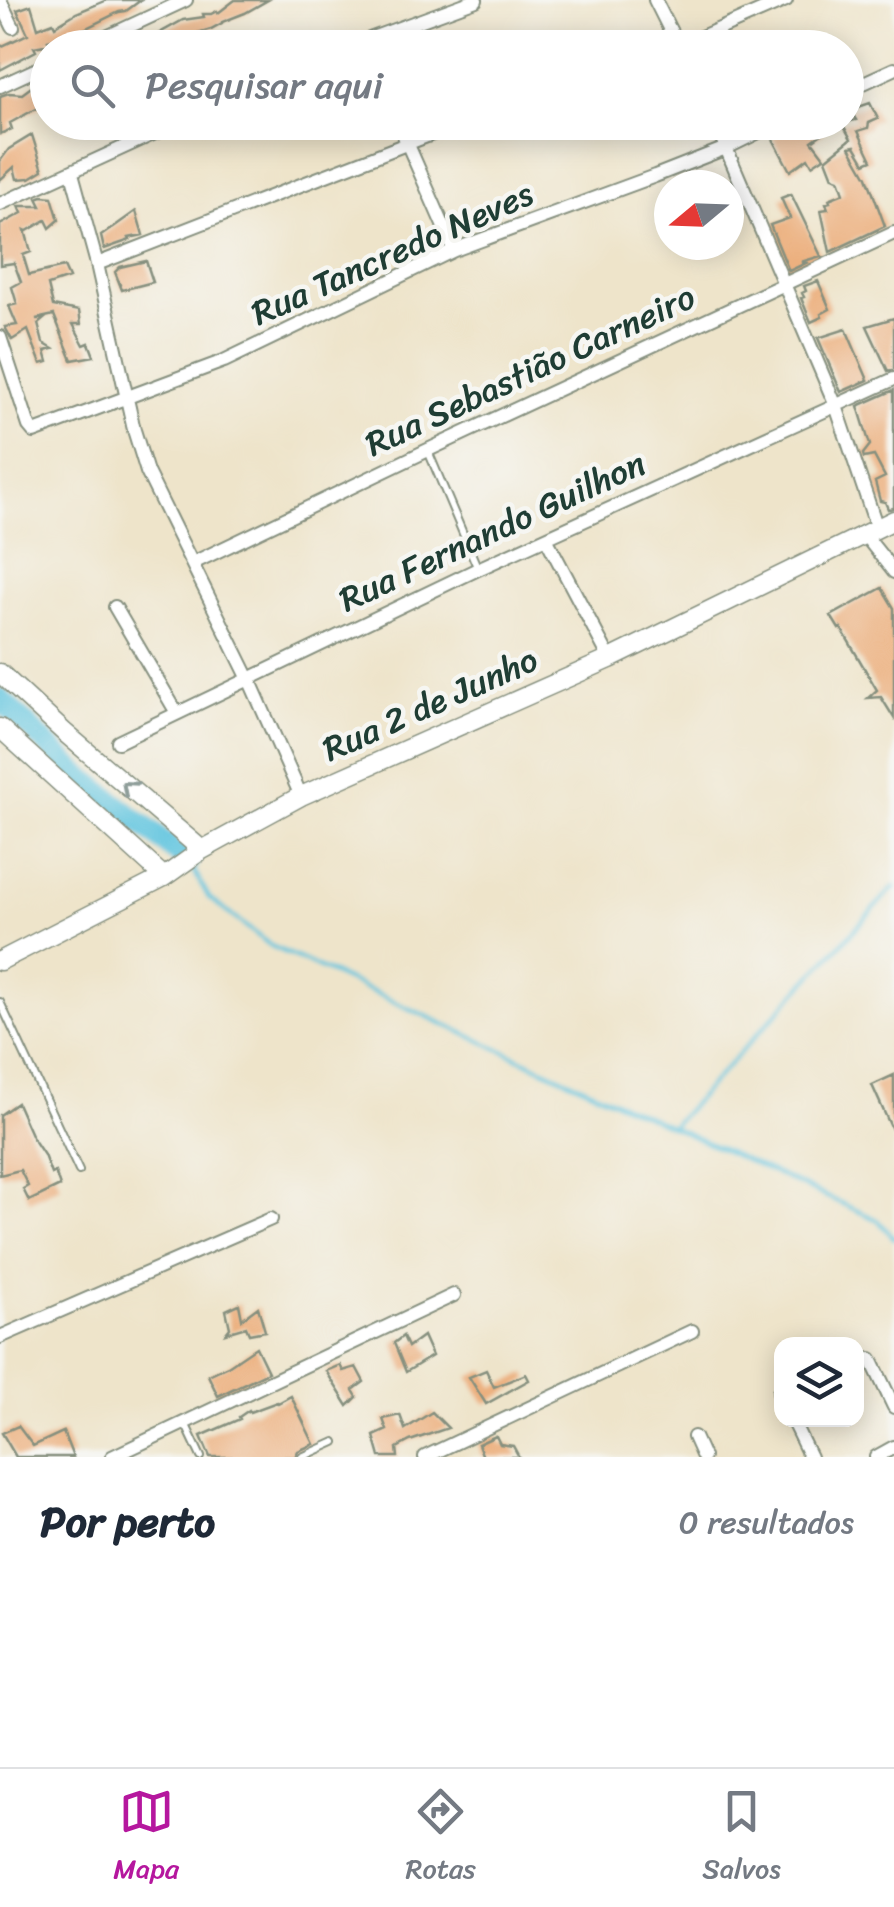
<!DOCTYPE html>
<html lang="pt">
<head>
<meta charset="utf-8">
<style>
	body { margin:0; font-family:Sriracha,sans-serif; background:#f6f6f7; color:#1f2937 }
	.controls { position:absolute; right:30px; bottom:30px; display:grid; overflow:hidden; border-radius:20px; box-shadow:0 5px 25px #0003 }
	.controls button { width:90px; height:90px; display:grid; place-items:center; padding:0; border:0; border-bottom:2px solid #e0e1e3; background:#fff; color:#1f2937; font:50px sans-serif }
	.compass { position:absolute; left:654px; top:170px; width:90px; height:90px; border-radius:50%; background:#fff; box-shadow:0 5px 25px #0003; rotate:251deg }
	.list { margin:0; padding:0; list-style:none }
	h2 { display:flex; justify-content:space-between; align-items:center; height:130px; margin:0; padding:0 40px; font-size:42px }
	h2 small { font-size:32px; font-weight:400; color:#747a83 }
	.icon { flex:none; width:55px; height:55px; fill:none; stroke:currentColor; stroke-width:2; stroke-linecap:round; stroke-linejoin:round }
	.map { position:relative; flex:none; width:894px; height:1457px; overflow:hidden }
	.search { position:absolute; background:#fff; box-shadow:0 5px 25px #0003; left:30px; right:30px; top:30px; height:110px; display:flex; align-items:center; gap:25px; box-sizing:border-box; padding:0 35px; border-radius:55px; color:#747a83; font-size:38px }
	.sheet { height:310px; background:#fff }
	nav { display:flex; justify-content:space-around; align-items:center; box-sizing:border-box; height:140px; border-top:2px solid #e0e1e3; background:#fff; font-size:28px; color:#747a83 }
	nav a { display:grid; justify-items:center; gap:5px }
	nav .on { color:#b5179e }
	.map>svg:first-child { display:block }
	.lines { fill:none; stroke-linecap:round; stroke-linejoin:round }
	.stream { stroke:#61c5df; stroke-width:4 }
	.river { stroke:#61c5df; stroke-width:22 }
	.building { fill:#ecb07f }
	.lane-casing { stroke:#86907f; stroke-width:10 }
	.street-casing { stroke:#86907f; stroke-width:16 }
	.secondary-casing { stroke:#86907f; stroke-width:21 }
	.lane { stroke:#fff; stroke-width:6 }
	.street { stroke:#fff; stroke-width:12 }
	.secondary { stroke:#fff; stroke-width:18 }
	.oneway { stroke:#8f9e9a }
	.labels { text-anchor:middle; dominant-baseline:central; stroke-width:9; stroke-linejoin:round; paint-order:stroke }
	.street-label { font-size:35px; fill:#1f3d34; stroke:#f6f6f2 }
</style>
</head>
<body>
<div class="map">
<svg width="894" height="1457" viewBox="0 0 894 1457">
	<rect width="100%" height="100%" fill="#f6f6f2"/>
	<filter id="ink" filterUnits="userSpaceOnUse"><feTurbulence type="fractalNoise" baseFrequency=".01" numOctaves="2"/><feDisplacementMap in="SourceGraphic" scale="20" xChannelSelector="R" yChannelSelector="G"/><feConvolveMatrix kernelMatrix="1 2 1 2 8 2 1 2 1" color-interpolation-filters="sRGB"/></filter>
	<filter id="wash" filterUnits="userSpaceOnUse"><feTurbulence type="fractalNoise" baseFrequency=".0048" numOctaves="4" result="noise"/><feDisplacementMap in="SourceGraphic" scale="40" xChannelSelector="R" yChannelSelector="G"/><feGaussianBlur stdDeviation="2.25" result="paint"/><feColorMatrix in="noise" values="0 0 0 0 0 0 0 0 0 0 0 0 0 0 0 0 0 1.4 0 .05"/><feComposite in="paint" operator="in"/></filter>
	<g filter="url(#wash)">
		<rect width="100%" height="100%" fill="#eee4ca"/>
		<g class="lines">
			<path class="stream" d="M191,865L209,898L271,946L878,1220L894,1238
				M673,1125L894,887"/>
			<path class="river" d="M0,699L71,768L188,861"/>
		</g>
		<g id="blocks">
			<path class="building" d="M107,0H141L126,11L119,12L72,35L48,40L50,44L34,47L36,51L0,70V47L28,34L17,10L31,5L38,28L53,22L55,26L76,13Z
				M235,0H268L245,13L222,22V23L211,29L191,35L192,37L168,48H125L124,45L156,35L183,20L204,17L203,14H211L217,11L218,13Z
				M48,82V102L10,123L12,129L0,134V96L9,93L22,94L34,85L36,91Z
				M870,103L878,119L869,123L868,128L858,131L872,160L865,163L855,146L850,147L867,177L885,226L830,252L821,210L828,209L826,203L830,202L829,199L844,193L839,179L833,177L826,159L851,139L842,123L856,120L850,110Z
				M797,122H818L823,133L812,141L824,157L812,165L808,158L790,171L772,137L793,129L791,126Z
				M32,135L43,170L30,178L17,179L14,167L0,180V161L9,149Z
				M791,194L821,256L801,262L806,263L789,271L770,225L790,218L781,198Z
				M42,196L52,197L59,220L50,228L46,220L27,231L25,230L31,252L23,255L29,275L64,267L69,278L48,285L53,306L79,311L81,324H73L84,345L89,343L94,356L72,360L54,315L36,319H44L38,324L43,343L53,349L45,351L48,362L41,364L28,330L12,340L5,327L17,325L9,306L17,304L12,287L21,282L14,263L0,265V225L22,213L19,206H41L37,198Z
				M136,211L143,235L129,238L130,240L104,249L101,236Z
				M146,261L153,282L122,290L115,272L120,267Z
				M818,281L830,309L821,314L822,317L811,322L801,298L804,297L802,293L806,291L804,286Z
				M894,318V369L888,371L867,326Z
				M846,329L868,380L841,392L818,338Z
				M894,390V508L888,509L885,502L880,501L875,482L885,477L874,456L864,458L863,454L870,445L858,406Z
				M882,588L894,608V718L881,697L868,698L877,690L841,628L839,629L831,616Z
				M894,1075V1134L872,1085Z
				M17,1103L32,1137L44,1155L51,1174L55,1172L60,1186L29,1201L23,1189L28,1186L20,1170L0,1175V1115Z
				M239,1304L242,1319L258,1307L265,1331L249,1334L246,1327L226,1333L230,1328L226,1310Z
				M403,1336L408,1347L423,1336L432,1356L406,1372L394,1343Z
				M256,1347L268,1372L218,1396L208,1375L228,1366Z
				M340,1365L343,1371L356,1367L364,1382L353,1390L357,1397L348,1406L326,1371Z
				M486,1370L494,1387L526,1374L529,1380L486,1404L469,1377Z
				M291,1396L314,1444L298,1451L295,1457H210L201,1436L240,1419L239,1417L249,1410L250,1412L277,1402L278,1403Z
				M432,1412L448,1428L410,1441L397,1448L398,1457H380L374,1436L387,1430L383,1419L400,1415L405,1429Z
				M18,1426L33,1446L63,1432L73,1457H16L2,1433Z
				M496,1436L500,1444L513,1446L519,1457H483L478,1444Z"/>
		</g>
	</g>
	<g filter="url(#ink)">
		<use href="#blocks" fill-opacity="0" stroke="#86907f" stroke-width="2.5"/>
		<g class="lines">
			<g class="lane-casing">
				<path id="lane" d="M428,451L478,569
					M0,1002L79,1171
					M185,1423L201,1457
					M302,1457L335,1442"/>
			</g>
			<g class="street-casing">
				<path id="street" d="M0,0L13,27
					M655,0L679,48
					M83,48L186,0
					M345,48L476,0
					M676,48L786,0
					M0,86L48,64
					M846,91L894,69
					M398,122L454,250
					M715,122L836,406L877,528
					M72,173L97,264L134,430L147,472L249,679L301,796
					M0,204L179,122
					M97,264L463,122
					M0,337L29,426L34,432L224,361L454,250L655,176L726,148L779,122
					M864,534L894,572
					M546,538L610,659
					M193,563L428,450L894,233
					M115,607L177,713
					M118,742L478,569L894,379
					M0,1337L271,1219
					M871,1359L894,1407
					M779,1392L782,1397
					M792,1420L810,1457
					M694,1437L703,1457
					M112,1457L454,1295
					M425,1457L692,1331
					M876,1457L894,1447"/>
			</g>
			<g class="secondary-casing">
				<path id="secondary" d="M0,673L64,732L202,850
					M0,728L164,877
					M0,961L164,877L202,850L301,796L610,659L894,520"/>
			</g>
			<use href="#lane" class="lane"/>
			<use href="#street" class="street"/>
			<use href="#secondary" class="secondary"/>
		</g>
		<defs><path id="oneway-chevron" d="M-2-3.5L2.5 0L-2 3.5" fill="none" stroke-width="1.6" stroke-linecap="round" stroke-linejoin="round" transform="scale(2.5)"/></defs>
		<use class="oneway" href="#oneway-chevron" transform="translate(128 787) rotate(-139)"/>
	</g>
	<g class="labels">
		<g class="street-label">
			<text transform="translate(392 253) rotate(-24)">Rua Tancredo Neves</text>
			<text transform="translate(530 370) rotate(-25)">Rua Sebastião Carneiro</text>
			<text transform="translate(492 531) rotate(-25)">Rua Fernando Guilhon</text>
			<text transform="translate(430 704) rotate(-24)">Rua 2 de Junho</text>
		</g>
	</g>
</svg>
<div class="controls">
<button><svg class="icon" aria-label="layers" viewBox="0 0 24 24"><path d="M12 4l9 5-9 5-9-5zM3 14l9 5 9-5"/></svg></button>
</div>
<svg class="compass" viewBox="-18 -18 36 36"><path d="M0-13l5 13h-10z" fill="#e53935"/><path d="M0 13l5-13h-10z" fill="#747a83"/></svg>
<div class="search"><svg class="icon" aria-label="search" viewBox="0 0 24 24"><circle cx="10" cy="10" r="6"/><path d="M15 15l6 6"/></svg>Pesquisar aqui</div>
</div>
<section class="sheet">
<h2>Por perto<small>0 resultados</small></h2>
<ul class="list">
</ul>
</section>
<nav>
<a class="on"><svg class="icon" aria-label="map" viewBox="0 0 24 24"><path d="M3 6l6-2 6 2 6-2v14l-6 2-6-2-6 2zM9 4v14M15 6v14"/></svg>Mapa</a>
<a><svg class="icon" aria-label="directions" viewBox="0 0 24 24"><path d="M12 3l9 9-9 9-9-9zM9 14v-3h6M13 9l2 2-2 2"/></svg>Rotas</a>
<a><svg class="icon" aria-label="saved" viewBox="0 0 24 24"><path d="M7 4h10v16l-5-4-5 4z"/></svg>Salvos</a>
</nav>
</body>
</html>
